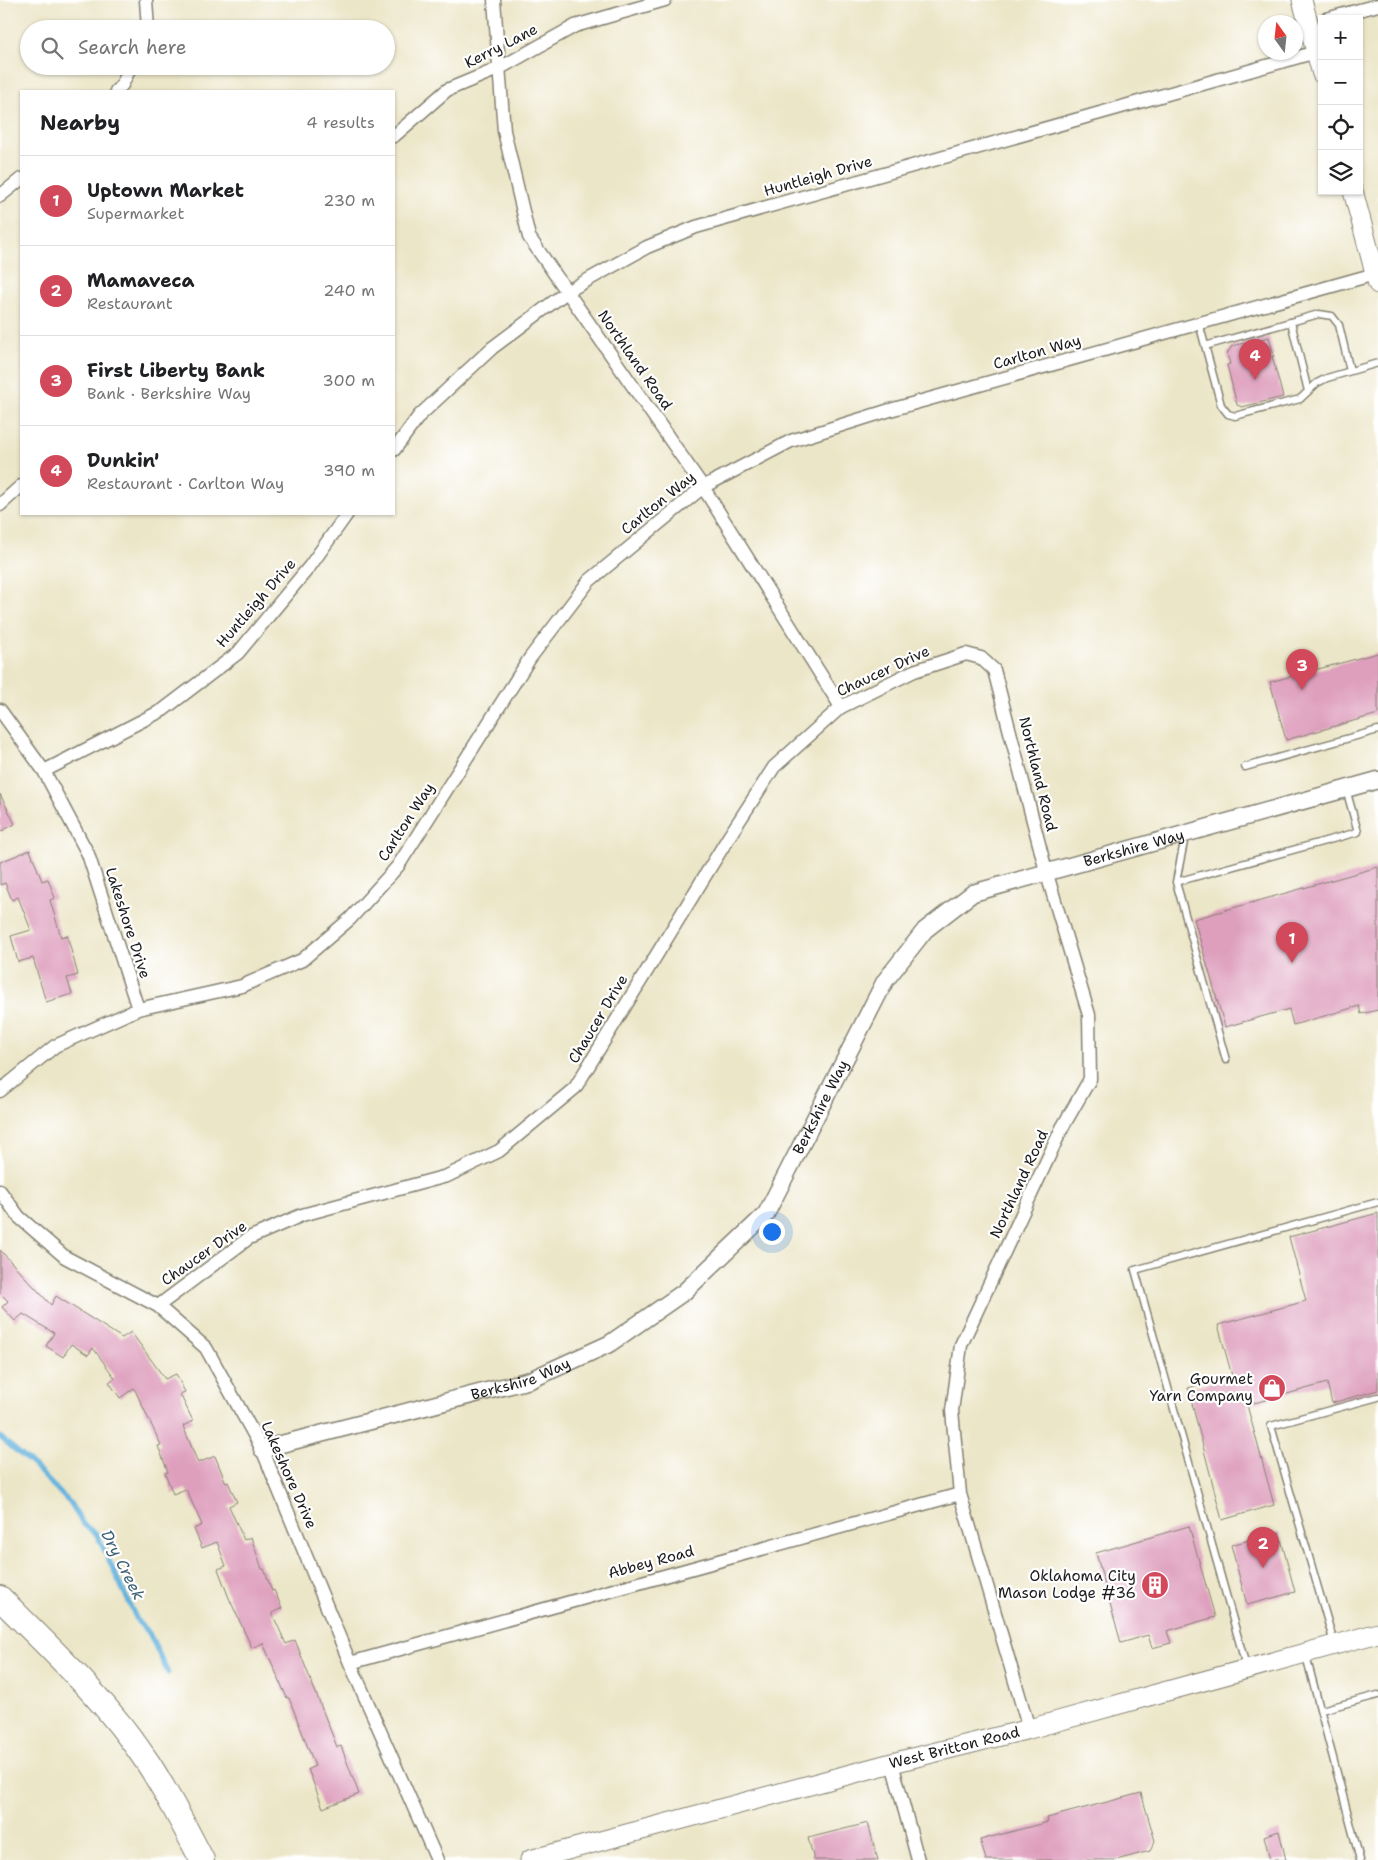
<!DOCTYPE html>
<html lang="en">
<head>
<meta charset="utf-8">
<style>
	body { margin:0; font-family:"Shantell Sans",sans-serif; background:#f6f6f6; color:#202124 }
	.controls { position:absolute; right:15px; top:15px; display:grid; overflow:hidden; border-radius:0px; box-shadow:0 1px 4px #0004 }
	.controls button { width:45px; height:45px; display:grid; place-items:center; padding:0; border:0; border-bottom:1px solid #e0e0e0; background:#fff; color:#202124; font:25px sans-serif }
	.compass { position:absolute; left:1258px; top:15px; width:45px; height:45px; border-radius:50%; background:#fff; box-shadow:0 1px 4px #0004; rotate:345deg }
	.you { position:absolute; left:771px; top:1231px; width:18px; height:18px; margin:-12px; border:4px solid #fff; border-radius:50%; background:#1a73e8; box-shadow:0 0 0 8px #1a73e833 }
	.badge { display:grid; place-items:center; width:32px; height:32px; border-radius:50%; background:#d1495b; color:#fff; font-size:16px; font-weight:700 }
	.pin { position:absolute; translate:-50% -41px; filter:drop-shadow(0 1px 2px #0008) }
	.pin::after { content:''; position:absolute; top:26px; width:18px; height:15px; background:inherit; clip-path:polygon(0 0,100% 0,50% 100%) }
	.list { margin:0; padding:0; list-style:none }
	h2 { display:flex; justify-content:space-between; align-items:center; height:65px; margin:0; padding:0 20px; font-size:21px }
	h2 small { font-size:16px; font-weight:400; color:#757577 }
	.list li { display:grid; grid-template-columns:32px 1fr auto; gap:15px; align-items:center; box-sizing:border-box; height:90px; padding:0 20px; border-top:1px solid #e0e0e0 }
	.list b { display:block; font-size:19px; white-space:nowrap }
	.list p { margin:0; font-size:16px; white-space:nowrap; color:#757577 }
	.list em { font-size:16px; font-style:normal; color:#757577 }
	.icon { flex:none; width:28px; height:28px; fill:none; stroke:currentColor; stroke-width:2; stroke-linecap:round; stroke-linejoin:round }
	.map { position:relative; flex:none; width:1378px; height:1860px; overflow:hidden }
	.search { position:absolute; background:#fff; box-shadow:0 1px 4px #0004; left:20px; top:20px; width:375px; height:55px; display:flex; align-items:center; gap:12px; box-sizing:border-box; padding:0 18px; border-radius:28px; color:#757577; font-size:19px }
	.panel { position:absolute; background:#fff; box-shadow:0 1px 4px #0004; left:20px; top:90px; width:375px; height:425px; border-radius:0px }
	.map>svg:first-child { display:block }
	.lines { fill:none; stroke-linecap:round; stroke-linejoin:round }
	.stream { stroke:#63b3de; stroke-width:5 }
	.building { fill:#de9fbd }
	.service-casing { stroke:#848172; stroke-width:9 }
	.minor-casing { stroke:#848172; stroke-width:15 }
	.tertiary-casing { stroke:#848172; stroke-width:19 }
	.secondary-casing { stroke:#848172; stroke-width:21 }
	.motorway-casing { stroke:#848172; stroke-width:26 }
	.service { stroke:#fff; stroke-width:6 }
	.minor { stroke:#fff; stroke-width:12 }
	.tertiary { stroke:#fff; stroke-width:16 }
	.secondary { stroke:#fff; stroke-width:19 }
	.motorway { stroke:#fff; stroke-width:24 }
	.labels { text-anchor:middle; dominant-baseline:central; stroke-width:4.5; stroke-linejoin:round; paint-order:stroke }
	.street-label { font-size:15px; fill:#1c1c1c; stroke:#fff }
	.poi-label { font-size:15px; fill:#1c1c1c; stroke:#fff; text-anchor:end }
	.water-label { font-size:16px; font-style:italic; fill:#3c6073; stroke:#fff }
</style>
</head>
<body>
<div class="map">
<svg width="1378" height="1860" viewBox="0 0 1378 1860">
	<rect width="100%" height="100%" fill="#fff"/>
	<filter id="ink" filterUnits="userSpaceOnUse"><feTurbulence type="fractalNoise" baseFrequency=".02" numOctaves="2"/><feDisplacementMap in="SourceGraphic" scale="10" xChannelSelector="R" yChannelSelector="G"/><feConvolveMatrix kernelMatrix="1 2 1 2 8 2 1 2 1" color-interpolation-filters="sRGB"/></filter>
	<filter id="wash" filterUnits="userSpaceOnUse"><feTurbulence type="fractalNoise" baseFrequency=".0096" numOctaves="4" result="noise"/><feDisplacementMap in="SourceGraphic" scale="20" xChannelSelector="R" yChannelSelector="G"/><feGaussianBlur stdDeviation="1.12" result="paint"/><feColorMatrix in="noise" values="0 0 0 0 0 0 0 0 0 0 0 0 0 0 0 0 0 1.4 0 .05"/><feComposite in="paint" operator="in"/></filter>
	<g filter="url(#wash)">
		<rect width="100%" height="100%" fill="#ece6c8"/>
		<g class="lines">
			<path class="stream" d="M0,1437L32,1464L70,1503L83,1524L97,1535L138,1622L149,1633L168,1673"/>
		</g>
		<g id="blocks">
			<path class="building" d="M1269,337L1274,356H1272L1283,397L1242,407L1237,405L1227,365L1230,364L1227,354L1232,346Z
				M1378,653V714L1286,740L1270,682Z
				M0,794L15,824L0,832Z
				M30,850L42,881L48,879L55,898L50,900L61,937L67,935L78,975L67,978L72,994L46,1002L33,958L18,962L11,936L31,930L18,897L12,900L5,883L0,885V862Z
				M1378,867V1010L1361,1014L1359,1006L1293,1025L1289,1009L1225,1027L1194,919Z
				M1378,1213V1390L1332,1403L1327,1383L1247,1405L1274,1505L1222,1520L1188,1388L1232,1376L1218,1325L1306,1301L1289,1237Z
				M0,1250L51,1305L56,1296L122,1338L131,1332L165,1379L176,1374L185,1392L180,1394L193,1421L183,1426L198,1463L215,1456L226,1483L228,1482L237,1502L229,1506L244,1540L251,1537L262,1569H264L272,1591L274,1590L282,1608L272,1613L286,1644L295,1640L337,1747L341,1746L359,1794L323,1808L308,1769L315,1766L289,1698H287L263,1643L252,1648L229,1598L218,1569L226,1566L217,1542L202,1548L194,1529L202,1525L186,1489L173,1494L165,1473L168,1472L158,1446L161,1445L134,1388L120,1398L109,1382L115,1378L93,1348L88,1355L71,1344L63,1357L46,1346L54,1333L23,1314L15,1321L2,1307L8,1301L0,1293Z
				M1189,1526L1215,1617L1167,1631L1171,1643L1152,1648L1148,1635L1121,1643L1096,1553Z
				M1279,1532L1295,1592L1247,1605L1231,1545Z
				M1141,1793L1155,1841L1150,1851L1116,1860H986L980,1840L1048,1822L1047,1818Z
				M868,1823L878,1860H814L808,1838Z
				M1279,1831L1286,1860H1270L1264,1836Z"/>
		</g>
	</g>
	<g filter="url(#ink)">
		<use href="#blocks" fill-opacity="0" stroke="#848172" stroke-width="1"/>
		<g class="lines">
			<g class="service-casing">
				<path id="service" d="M1291,322L1308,391
					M1199,323L1221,405L1228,414L1235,416L1300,399L1317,383L1327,378L1378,363
					M1205,346L1319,314L1332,316L1339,325L1350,371
					M1245,767L1378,730
					M1185,837L1176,882L1226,1060
					M1176,882L1358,832L1346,789
					M1334,1643L1271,1426L1378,1397
					M1306,1656L1360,1860
					M1246,1666L1135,1270L1378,1202
					M1321,1710L1378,1695"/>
			</g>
			<g class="minor-casing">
				<path id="minor" d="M146,0L148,29
					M494,0L504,131L529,237L703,487L841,707
					M1326,19L1378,5
					M116,91L122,85L131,66
					M394,136L447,90L500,68L575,26L665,0
					M0,196L21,179
					M394,450L419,416L492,348L568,291L647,247L696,227L1316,52
					M0,505L21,486
					M0,710L44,771L88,854L138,1009L55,1046L0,1091
					M44,771L163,710L238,653L310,566L347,514
					M138,1009L242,986L302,960L350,919L398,866L530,658L589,581L703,487L791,441L890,410L1375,274
					M0,1191L19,1217L65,1257L158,1306L206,1348L262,1449L350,1663L437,1860
					M158,1306L249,1238L302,1215L447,1176L499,1151L575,1088L730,835L774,767L841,707L914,671L966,654L981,658L994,670L1046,871L1089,1015L1090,1079L1062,1128L961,1345L952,1411L960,1494L1029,1729
					M350,1663L960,1494
					M892,1763L918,1860"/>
			</g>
			<g class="tertiary-casing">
				<g id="tertiary">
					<path id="s1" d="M262,1449L530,1380L609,1344L684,1292L766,1214L885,981L925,930L973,893L1378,780"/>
				</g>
			</g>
			<g class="secondary-casing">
				<g id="secondary">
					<path d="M1302,0L1322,74"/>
					<path d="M1353,191L1378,284"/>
					<path id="s2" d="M530,1860L892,1763L1029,1729L1378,1633"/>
				</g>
			</g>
			<g class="motorway-casing">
				<path id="motorway" d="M0,1598C52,1650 107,1701 148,1763C168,1794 185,1827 202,1860"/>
			</g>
			<use href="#service" class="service"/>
			<use href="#minor" class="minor"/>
			<use href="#tertiary" class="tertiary"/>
			<use href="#secondary" class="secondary"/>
			<use href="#motorway" class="motorway"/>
		</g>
	</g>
	<defs>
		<g id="shop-disc" transform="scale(1.4375)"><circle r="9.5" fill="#d1495b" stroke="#fff"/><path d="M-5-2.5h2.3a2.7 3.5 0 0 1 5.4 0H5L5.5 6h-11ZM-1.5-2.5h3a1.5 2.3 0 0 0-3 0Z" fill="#fff"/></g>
		<g id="building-disc" transform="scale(1.4375)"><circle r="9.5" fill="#d1495b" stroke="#fff"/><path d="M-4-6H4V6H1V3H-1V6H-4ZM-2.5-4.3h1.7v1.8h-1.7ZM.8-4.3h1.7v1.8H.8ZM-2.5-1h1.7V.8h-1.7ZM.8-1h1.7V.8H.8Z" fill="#fff"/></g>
	</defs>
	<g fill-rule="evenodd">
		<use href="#shop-disc" x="1272" y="1388"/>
		<use href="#building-disc" x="1155" y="1585"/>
	</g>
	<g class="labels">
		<g class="street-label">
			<text transform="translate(501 46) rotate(-27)">Kerry Lane</text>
			<text transform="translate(818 176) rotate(-16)">Huntleigh Drive</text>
			<text transform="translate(1037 352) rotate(-16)">Carlton Way</text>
			<text transform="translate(635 360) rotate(55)">Northland Road</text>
			<text transform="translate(658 503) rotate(-39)">Carlton Way</text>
			<text transform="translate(256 603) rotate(-49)">Huntleigh Drive</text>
			<text transform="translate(883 671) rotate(-25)">Chaucer Drive</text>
			<text transform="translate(1038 774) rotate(76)">Northland Road</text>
			<text transform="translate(406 822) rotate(-57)">Carlton Way</text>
			<text stroke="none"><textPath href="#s1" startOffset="1122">Berkshire Way</textPath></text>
			<text transform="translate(128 923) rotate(72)">Lakeshore Drive</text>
			<text transform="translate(598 1019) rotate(-59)">Chaucer Drive</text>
			<text stroke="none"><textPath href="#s1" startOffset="688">Berkshire Way</textPath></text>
			<text transform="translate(1019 1184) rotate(-65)">Northland Road</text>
			<text transform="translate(204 1253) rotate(-35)">Chaucer Drive</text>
			<text stroke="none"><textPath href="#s1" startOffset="268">Berkshire Way</textPath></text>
			<text transform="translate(289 1475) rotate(66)">Lakeshore Drive</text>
			<text transform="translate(651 1562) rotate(-15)">Abbey Road</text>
			<text stroke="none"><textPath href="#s2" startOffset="439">West Britton Road</textPath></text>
		</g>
		<g class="poi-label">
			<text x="1253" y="1379">Gourmet<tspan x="1253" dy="17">Yarn Company</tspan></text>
			<text x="1136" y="1576">Oklahoma City<tspan x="1136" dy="17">Mason Lodge #36</tspan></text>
		</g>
		<g class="water-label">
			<text transform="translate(123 1565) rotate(63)">Dry Creek</text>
		</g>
	</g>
</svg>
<div class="controls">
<button>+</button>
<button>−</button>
<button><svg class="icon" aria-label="locate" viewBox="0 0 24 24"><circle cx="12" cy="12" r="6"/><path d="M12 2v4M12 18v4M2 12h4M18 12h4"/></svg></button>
<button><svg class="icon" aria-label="layers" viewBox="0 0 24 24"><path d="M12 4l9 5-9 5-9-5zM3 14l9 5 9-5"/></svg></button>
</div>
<svg class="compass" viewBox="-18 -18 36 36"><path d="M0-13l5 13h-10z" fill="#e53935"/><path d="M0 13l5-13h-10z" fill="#757577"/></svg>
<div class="you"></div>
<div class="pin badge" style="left:1292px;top:963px">1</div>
<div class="pin badge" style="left:1263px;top:1568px">2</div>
<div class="pin badge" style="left:1302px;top:690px">3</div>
<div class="pin badge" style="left:1255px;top:380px">4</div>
<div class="search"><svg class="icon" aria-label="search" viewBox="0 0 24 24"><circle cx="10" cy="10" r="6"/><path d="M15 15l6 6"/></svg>Search here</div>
<section class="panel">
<h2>Nearby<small>4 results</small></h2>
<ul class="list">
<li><span class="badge">1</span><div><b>Uptown Market</b><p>Supermarket</p></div><em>230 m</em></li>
<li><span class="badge">2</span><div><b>Mamaveca</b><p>Restaurant</p></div><em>240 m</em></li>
<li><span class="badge">3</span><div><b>First Liberty Bank</b><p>Bank · Berkshire Way</p></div><em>300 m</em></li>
<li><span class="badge">4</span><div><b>Dunkin'</b><p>Restaurant · Carlton Way</p></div><em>390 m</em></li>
</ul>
</section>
</div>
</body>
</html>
